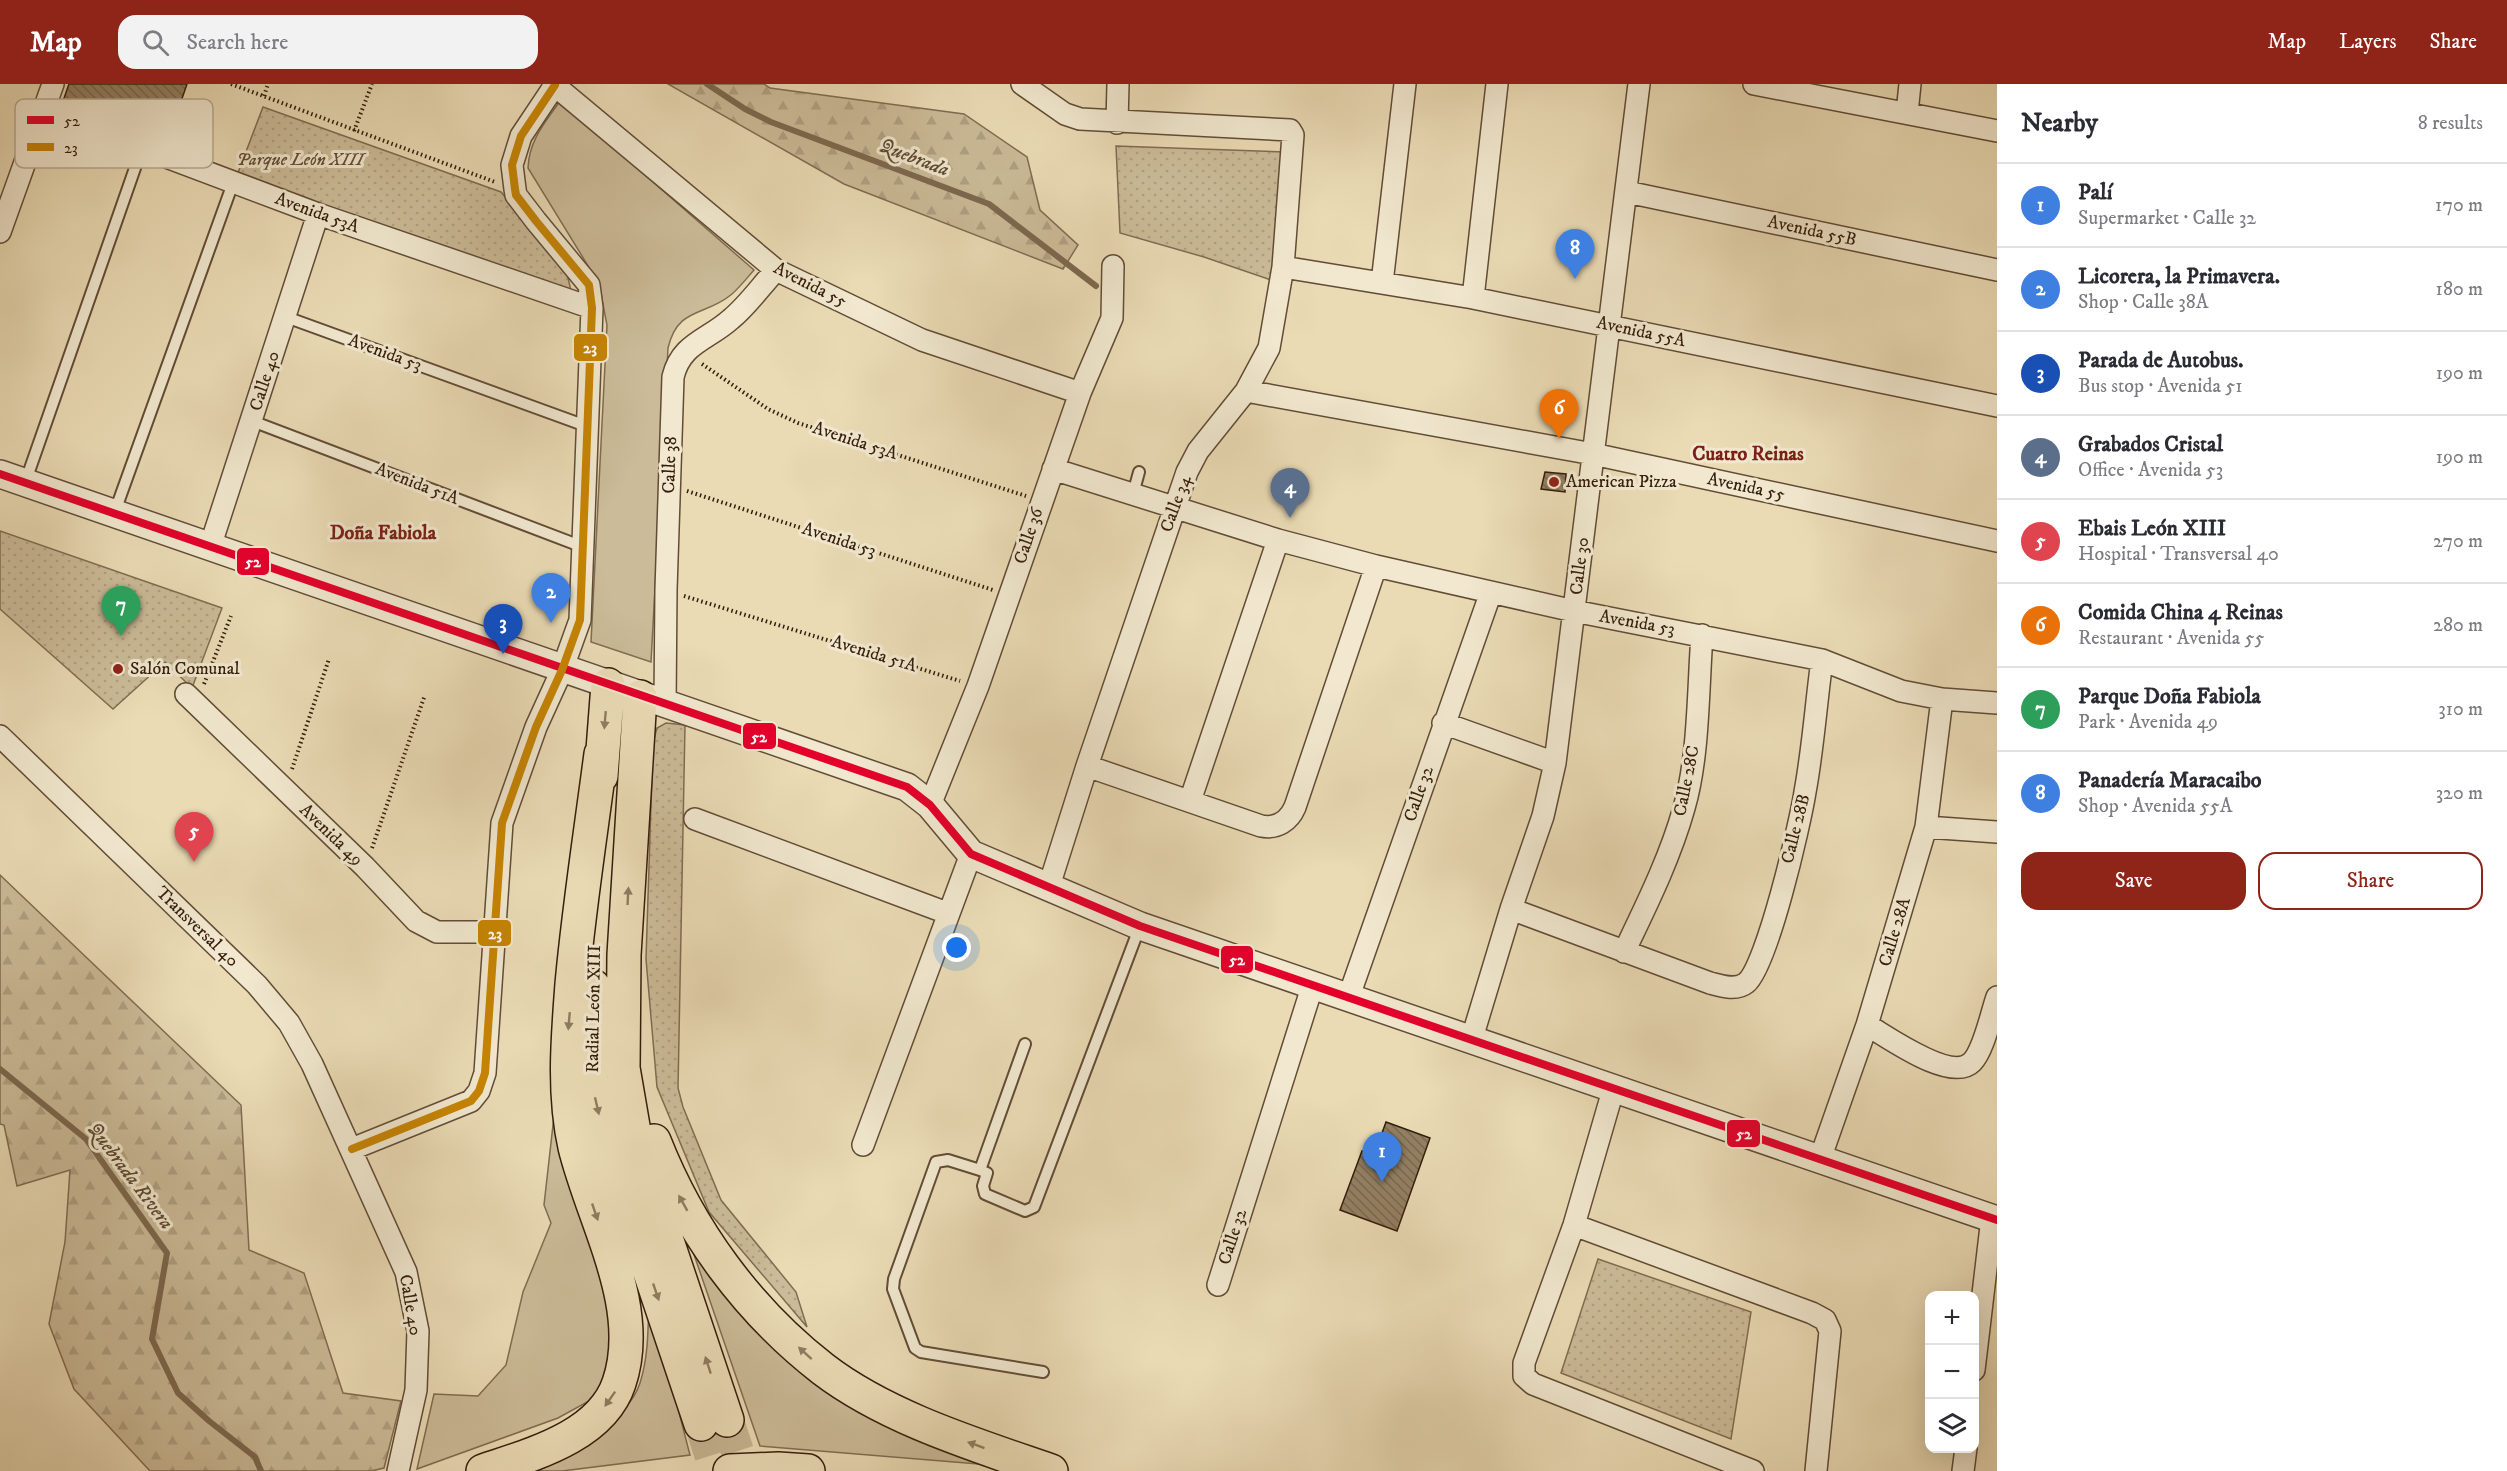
<!DOCTYPE html>
<html lang="en">
<head>
<meta charset="utf-8">
<style>
	body { margin:0; font-family:"IM FELL DW Pica",serif; background:#f2f2f3; color:#2b2b33 }
	.controls { position:absolute; right:18px; bottom:18px; display:grid; overflow:hidden; border-radius:12px; box-shadow:0 6px 24px #0002 }
	.controls button { width:54px; height:54px; display:grid; place-items:center; padding:0; border:0; border-bottom:2px solid #e1e1e2; background:#fff; color:#2b2b33; font:30px sans-serif }
	.you { position:absolute; left:957px; top:864px; width:21px; height:21px; margin:-15px; border:4px solid #fff; border-radius:50%; background:#1a73e8; box-shadow:0 0 0 9px #1a73e833 }
	.badge { display:grid; place-items:center; width:39px; height:39px; border-radius:50%; background:#8f2418; color:#fff; font-size:20px; font-weight:700 }
	.pin { position:absolute; translate:-50% -50px; filter:drop-shadow(0 2px 3px #0008) }
	.pin::after { content:''; position:absolute; top:32px; width:21px; height:18px; background:inherit; clip-path:polygon(0 0,100% 0,50% 100%) }
	.list { margin:0; padding:0; list-style:none }
	h2 { display:flex; justify-content:space-between; align-items:center; height:78px; margin:0; padding:0 24px; font-size:26px }
	h2 small { font-size:20px; font-weight:400; color:#7c7c81 }
	.list li { display:grid; grid-template-columns:39px 1fr auto; gap:18px; align-items:center; box-sizing:border-box; height:84px; padding:0 24px; border-top:2px solid #e1e1e2 }
	.list b { display:block; font-size:22px; white-space:nowrap }
	.list p { margin:0; font-size:20px; white-space:nowrap; color:#7c7c81 }
	.list em { font-size:20px; font-style:normal; color:#7c7c81 }
	.actions { display:flex; gap:12px; padding:18px 24px }
	.actions a { flex:1; padding:14px 0; border:2px solid #8f2418; border-radius:18px; text-align:center; font-size:21px; color:#8f2418 }
	.actions .main { background:#8f2418; color:#fff }
	.icon { flex:none; width:33px; height:33px; fill:none; stroke:currentColor; stroke-width:2; stroke-linecap:round; stroke-linejoin:round }
	.map { position:relative; flex:none; width:1997px; height:1387px; overflow:hidden }
	header { display:flex; align-items:center; gap:36px; box-sizing:border-box; height:84px; padding:0 30px; background:#8f2418; color:#fff }
	header strong { font-size:28px }
	nav { display:flex; gap:33px; margin-inline-start:auto; font-size:21px }
	.search { width:420px; height:54px; background:#f2f2f3; display:flex; align-items:center; gap:15px; box-sizing:border-box; padding:0 21px; border-radius:18px; color:#7c7c81; font-size:22px }
	main { display:flex }
	aside { flex:1; background:#fff }
	.map>svg:first-child { display:block }
	.grass { fill:#cbbb98; stroke:#806c52; stroke-width:1.5 }
	.forest { fill:url(#forest-firs); stroke:#806c52; stroke-width:1.5 }
	.park { fill:url(#park-dots); stroke:#806c52; stroke-width:1.5 }
	.lines { fill:none; stroke-linecap:round; stroke-linejoin:round }
	.stream { stroke:#7c684e; stroke-width:6 }
	.building { fill:url(#building-back-hatch); stroke:#341d0b; stroke-width:1.5 }
	.trunk-tunnel { stroke:#c6b593; stroke-width:33; stroke-dasharray:33 16; stroke-linecap:butt }
	.service-casing { stroke:#624c36; stroke-width:14 }
	.minor-casing { stroke:#624c36; stroke-width:24 }
	.tertiary-casing { stroke:#624c36; stroke-width:30 }
	.trunk-casing { stroke:#341d0b; stroke-width:36 }
	.path { stroke:#341d0b; stroke-width:4; stroke-dasharray:1.5 3; stroke-linecap:butt }
	.service { stroke:#f1e8cf; stroke-width:10 }
	.minor { stroke:#f1e8cf; stroke-width:21 }
	.tertiary { stroke:#f1e8cf; stroke-width:27 }
	.trunk { stroke:#eadbb5; stroke-width:33 }
	.bus-1-casing { stroke:#f1e8cf; stroke-width:12 }
	.bus-2-casing { stroke:#f1e8cf; stroke-width:12 }
	.bus-1 { stroke:#e4002b; stroke-width:8 }
	.bus-2 { stroke:#c68403; stroke-width:8 }
	.oneway { fill:#8f7c60 }
	.poi-dot { fill:#8f2418; stroke:#f1e8cf; stroke-width:2 }
	.labels { text-anchor:middle; dominant-baseline:central; stroke-width:6; stroke-linejoin:round; paint-order:stroke }
	.park-label { font-size:18px; font-style:italic; fill:#614c35; stroke:#f1e8cf }
	.street-label { font-size:18px; fill:#341d0b; stroke:#f1e8cf }
	.poi-label { font-size:18px; fill:#341d0b; stroke:#f1e8cf; text-anchor:start }
	.water-label { font-size:20px; font-style:italic; fill:#5e4932; stroke:#f1e8cf }
	.neighbourhood-label { font-size:20px; font-weight:bold; fill:#7a1f14; stroke:#f1e8cf }
	.key { fill:#f1e8cf; stroke:#b8ab94; stroke-width:1.5 }
	.key-label { font-size:16px; fill:#341d0b }
	.line-badge { stroke:#f1e8cf; stroke-width:2 }
	.badge-label { font-size:16px; text-anchor:middle; font-weight:bold; fill:#fff }
</style>
</head>
<body>
<header>
<strong>Map</strong>
<div class="search"><svg class="icon" aria-label="search" viewBox="0 0 24 24"><circle cx="10" cy="10" r="6"/><path d="M15 15l6 6"/></svg>Search here</div>
<nav><a>Map</a><a>Layers</a><a>Share</a></nav>
</header>
<main>
<div class="map">
<svg width="1997" height="1387" viewBox="0 0 1997 1387">
	<defs>
		<pattern id="forest-firs" width="22" height="20" patternUnits="userSpaceOnUse" patternTransform="scale(1.5)"><rect width="22" height="20" fill="#cbbb98"/><path d="M5 1l3.5 6h-7zM16 11l3.5 6h-7z" fill="#afa082"/></pattern>
		<pattern id="park-dots" width="8" height="8" patternUnits="userSpaceOnUse" patternTransform="scale(1.5)"><rect width="8" height="8" fill="#cbbb98"/><path d="M2 2h.1M6 6h.1" fill="none" stroke="#afa082" stroke-width="1.8" stroke-linecap="round"/></pattern>
		<pattern id="building-back-hatch" width="6" height="6" patternUnits="userSpaceOnUse" patternTransform="scale(1.5)"><rect width="6" height="6" fill="#938063"/><path d="M-1 5l2 2M0 0l6 6M5-1l2 2" fill="none" stroke="#796850"/></pattern>
	</defs>
	<rect width="100%" height="100%" fill="#eadbb5"/>
	<filter id="stains"><feTurbulence type="fractalNoise" baseFrequency=".00333" numOctaves="4"/><feColorMatrix values="0 0 0 0 .2 0 0 0 0 .09 0 0 0 0 .02 0 0 0 .5 -.17"/></filter>
	<radialGradient id="worn" r=".72"><stop offset=".6" stop-color="#630" stop-opacity="0"/><stop offset="1" stop-color="#630" stop-opacity=".3"/></radialGradient>
	<path class="grass" d="M560,17L754,186C747,194 740,203 732,210C705,233 678,222 668,264L651,578L591,558L607,241L600,205L590,185L528,84C529,56 545,39 560,17Z
		M554,1032L603,1187L615,1254L609,1296L591,1316L558,1334L417,1385L434,1310L478,1312L506,1281L523,1208L551,1139L544,1121Z
		M680,1130L755,1242L1003,1382L760,1362Z
		M649,1212L690,1371L562,1387H515C555,1368 625,1345 640,1299C649,1271 648,1241 649,1212Z"/>
	<path class="forest" d="M668,0H764L770,4L964,30L1027,73L1040,126L1078,161L1063,185L844,100Z
		M0,791L241,1021L249,1166L304,1189L343,1309L401,1317L384,1384L371,1387H150L74,1305L49,1240L65,1158L70,1086L17,1102L4,1041L0,1040Z"/>
	<path class="park" d="M263,23L501,108L566,184L572,212L236,94Z
		M1116,62L1285,68L1278,160L1271,196L1204,173L1120,149Z
		M0,447L222,524L192,604L165,578L113,625L0,525Z
		M666,639L685,641L678,1004L683,1023L721,1116L796,1208L807,1243L709,1128L657,1003L646,875L653,659L657,644Z
		M1598,1175L1751,1228L1731,1355L1561,1289Z"/>
	<g class="lines">
		<path class="stream" d="M707,0L745,25L771,38L989,120L1096,202
			M0,985L86,1055L167,1169L152,1255L178,1309L209,1337L255,1373L261,1387"/>
	</g>
	<path class="building" d="M69,0H187L167,58L62,20Z
		M1545,388L1566,390L1565,408L1541,405Z
		M1386,1038L1430,1054L1397,1147L1340,1126L1362,1067L1374,1071Z"/>
	<g class="lines">
		<path class="trunk-tunnel" d="M727,1336L744,1387
			M701,1340L716,1387"/>
		<g class="service-casing">
			<path id="service" d="M286,233L586,342
				M252,337L583,463
				M25,399L142,64
				M1133,410L1139,388
				M114,430L233,99
				M1025,960L980,1086L987,1089L983,1102L985,1110L1025,1127L1034,1123L1140,842
				M980,1086L948,1076L936,1078L894,1195L893,1205L915,1264L921,1268L1043,1288"/>
		</g>
		<g class="minor-casing">
			<path id="minor" d="M553,0L776,186L922,256L1080,309
				M1022,0L1065,30L1080,35L1290,46L1293,51L1283,183L1269,264L1246,307L1198,367L1187,388L1087,682L1049,802
				M1754,0L1997,47
				M44,27L318,130L592,224
				M1907,29L1910,0
				M1117,39L1118,0
				M1627,108L1997,186
				M0,148L53,0
				M1283,183L1473,214L1997,322
				M1382,199L1405,0
				M1473,214L1497,0
				M1246,307L1593,370L1997,457
				M1053,385L1278,456L1376,482L1574,527L1822,576L1901,607L1942,615L1997,619
				M210,463L318,130
				M186,610L365,783L416,837L437,848H495
				M665,621L666,506L673,293C681,259 708,256 731,235C748,221 761,202 776,186
				M1443,639L1555,679
				M0,652L257,901L289,939L312,980L406,1188L418,1247L416,1306L398,1387
				M1087,682L1261,742C1277,745 1289,737 1295,723L1376,482
				M1190,717L1278,456
				M930,721L978,602L1080,309L1112,234L1113,182
				M695,735L947,829
				M1926,743L1997,748
				M1511,825L1710,899C1721,902 1736,907 1746,899C1767,883 1800,740 1805,708C1813,665 1816,620 1822,576
				M1624,868C1646,822 1670,774 1684,724C1699,673 1698,605 1702,551
				M1349,912L1491,508
				M1867,941C1888,953 1951,999 1972,978C1984,966 1991,930 1997,913
				M1472,954L1511,825L1543,732L1555,679L1639,0
				M1614,1003L1574,1141L1524,1279V1292L1533,1300L1753,1387
				M863,1061L971,770
				M352,1065L471,1017L479,1007L485,989L502,739L536,643L562,586L580,536L592,224L589,201L536,137L516,111L515,105L512,81L521,52L555,1
				M1820,1075L1867,941L1926,743L1942,615
				M1574,1141L1812,1229L1825,1236L1830,1247L1816,1387
				M1218,1201L1313,900
				M1974,1286L1992,1134
				M1963,1387L1966,1364"/>
		</g>
		<g class="tertiary-casing">
			<path id="tertiary" d="M0,390L907,703L930,721L971,770L1140,842L1997,1136"/>
		</g>
		<g class="trunk-casing">
			<path id="trunk" d="M640,613L624,871L623,984L634,1048L644,1088L727,1336
				M601,692L608,601
				M593,902L591,993L596,1020L619,1096L701,1340
				M654,1057C689,1146 747,1226 823,1285C887,1334 976,1361 1051,1387
				M483,1387C530,1371 601,1353 619,1299C645,1223 593,1137 575,1063C563,1010 568,953 572,900C579,823 591,747 601,670
				M730,1387L778,1385L808,1387"/>
		</g>
		<path class="path" d="M231,0L495,98
			M264,12L268,0
			M354,47L372,0
			M702,280L768,325L798,339L1026,412
			M687,407L993,506
			M684,512L960,597
			M204,600L231,532
			M292,685L329,575
			M372,764L425,611"/>
		<use href="#service" class="service"/>
		<use href="#minor" class="minor"/>
		<use href="#tertiary" class="tertiary"/>
		<use href="#trunk" class="trunk"/>
		<g class="bus-1-casing">
			<path id="bus-1" d="M0,390L907,703L930,721L971,770L1140,842L1997,1136"/>
		</g>
		<g class="bus-2-casing">
			<path id="bus-2" d="M352,1065L471,1017L479,1007L485,989L502,739L536,643L562,586L580,536L592,224L589,201L536,137L516,111L515,105L512,81L521,52L555,1"/>
		</g>
		<use href="#bus-1" class="bus-1"/>
		<use href="#bus-2" class="bus-2"/>
	</g>
	<defs><path id="oneway-solid" d="M-6-.8H1V-3.2L6.5 0L1 3.2V.8H-6Z" transform="scale(1.5)"/></defs>
	<g class="oneway">
		<use href="#oneway-solid" transform="translate(605 636) rotate(95)"/>
		<use href="#oneway-solid" transform="translate(628 812) rotate(-87)"/>
		<use href="#oneway-solid" transform="translate(569 937) rotate(95)"/>
		<use href="#oneway-solid" transform="translate(597 1022) rotate(77)"/>
		<use href="#oneway-solid" transform="translate(683 1119) rotate(-119)"/>
		<use href="#oneway-solid" transform="translate(595 1128) rotate(71)"/>
		<use href="#oneway-solid" transform="translate(656 1208) rotate(71)"/>
		<use href="#oneway-solid" transform="translate(805 1269) rotate(-138)"/>
		<use href="#oneway-solid" transform="translate(708 1281) rotate(-108)"/>
		<use href="#oneway-solid" transform="translate(610 1315) rotate(125)"/>
		<use href="#oneway-solid" transform="translate(976 1361) rotate(-160)"/>
	</g>
	<g class="poi-dot">
		<circle cx="1554" cy="398" r="6"/>
		<circle cx="118" cy="585" r="6"/>
	</g>
	<g class="labels">
		<g class="park-label">
			<text x="300" y="76">Parque León XIII</text>
		</g>
		<g class="street-label">
			<text transform="translate(317 129) rotate(20)">Avenida 53A</text>
			<text transform="translate(1812 147) rotate(12)">Avenida 55B</text>
			<text transform="translate(810 201) rotate(27)">Avenida 55</text>
			<text transform="translate(1641 248) rotate(12)">Avenida 55A</text>
			<text transform="translate(385 269) rotate(20)">Avenida 53</text>
			<text transform="translate(265 297) rotate(-72)">Calle 40</text>
			<text transform="translate(855 357) rotate(18)">Avenida 53A</text>
			<text transform="translate(670 381) rotate(-88)">Calle 38</text>
			<text transform="translate(417 400) rotate(21)">Avenida 51A</text>
			<text transform="translate(1746 403) rotate(12)">Avenida 55</text>
			<text transform="translate(1176 420) rotate(-70)">Calle 34</text>
			<text transform="translate(1029 452) rotate(-72)">Calle 36</text>
			<text transform="translate(839 456) rotate(18)">Avenida 53</text>
			<text transform="translate(1580 482) rotate(-83)">Calle 30</text>
			<text transform="translate(1637 539) rotate(10)">Avenida 53</text>
			<text transform="translate(874 570) rotate(17)">Avenida 51A</text>
			<text transform="translate(1687 697) rotate(-79)">Calle 28C</text>
			<text transform="translate(1419 710) rotate(-71)">Calle 32</text>
			<text transform="translate(1796 745) rotate(-76)">Calle 28B</text>
			<text transform="translate(331 751) rotate(44)">Avenida 49</text>
			<text transform="translate(197 843) rotate(44)">Transversal 40</text>
			<text transform="translate(1895 848) rotate(-73)">Calle 28A</text>
			<text transform="translate(594 925) rotate(-89)">Radial León XIII</text>
			<text transform="translate(1233 1153) rotate(-72)">Calle 32</text>
			<text transform="translate(410 1221) rotate(80)">Calle 40</text>
		</g>
		<g class="poi-label">
			<text x="1566" y="398">American Pizza</text>
			<text x="130" y="585">Salón Comunal</text>
		</g>
		<g class="water-label">
			<text transform="translate(914 74) rotate(21)">Quebrada</text>
			<text transform="translate(130 1092) rotate(53)">Quebrada Rivera</text>
		</g>
		<g class="neighbourhood-label">
			<text x="1748" y="370">Cuatro Reinas</text>
			<text x="383" y="449">Doña Fabiola</text>
		</g>
	</g>
	<rect x="15" y="15" width="198" height="69" rx="9" class="key"/>
	<rect x="27" y="32" width="27" height="8" fill="#e4002b"/>
	<rect x="27" y="59" width="27" height="8" fill="#c68403"/>
	<g class="key-label">
		<text x="64" y="42">52</text>
		<text x="64" y="69">23</text>
	</g>
	<g class="line-badge">
		<rect x="573" y="249" width="35" height="29" rx="6" fill="#c68403"/>
		<rect x="236" y="463" width="34" height="29" rx="6" fill="#e4002b"/>
		<rect x="742" y="638" width="35" height="28" rx="6" fill="#e4002b"/>
		<rect x="477" y="835" width="35" height="28" rx="6" fill="#c68403"/>
		<rect x="1220" y="861" width="34" height="29" rx="6" fill="#e4002b"/>
		<rect x="1726" y="1035" width="35" height="29" rx="6" fill="#e4002b"/>
	</g>
	<g class="badge-label">
		<text x="590" y="269">23</text>
		<text x="253" y="483">52</text>
		<text x="759" y="658">52</text>
		<text x="495" y="855">23</text>
		<text x="1237" y="881">52</text>
		<text x="1744" y="1055">52</text>
	</g>
	<rect width="100%" height="100%" filter="url(#stains)"/>
	<rect width="100%" height="100%" fill="url(#worn)"/>
</svg>
<div class="controls">
<button>+</button>
<button>−</button>
<button><svg class="icon" aria-label="layers" viewBox="0 0 24 24"><path d="M12 4l9 5-9 5-9-5zM3 14l9 5 9-5"/></svg></button>
</div>
<div class="you"></div>
<div class="pin badge" style="left:1382px;top:1098px;background:#3f7fe0">1</div>
<div class="pin badge" style="left:551px;top:539px;background:#3f7fe0">2</div>
<div class="pin badge" style="left:503px;top:570px;background:#1a4fb4">3</div>
<div class="pin badge" style="left:1290px;top:434px;background:#5c6f8a">4</div>
<div class="pin badge" style="left:194px;top:778px;background:#e0444e">5</div>
<div class="pin badge" style="left:1559px;top:355px;background:#e8710a">6</div>
<div class="pin badge" style="left:121px;top:552px;background:#2e9e5b">7</div>
<div class="pin badge" style="left:1575px;top:195px;background:#3f7fe0">8</div>
</div>
<aside>
<h2>Nearby<small>8 results</small></h2>
<ul class="list">
<li><span class="badge" style="background:#3f7fe0">1</span><div><b>Palí</b><p>Supermarket · Calle 32</p></div><em>170 m</em></li>
<li><span class="badge" style="background:#3f7fe0">2</span><div><b>Licorera, la Primavera.</b><p>Shop · Calle 38A</p></div><em>180 m</em></li>
<li><span class="badge" style="background:#1a4fb4">3</span><div><b>Parada de Autobus.</b><p>Bus stop · Avenida 51</p></div><em>190 m</em></li>
<li><span class="badge" style="background:#5c6f8a">4</span><div><b>Grabados Cristal</b><p>Office · Avenida 53</p></div><em>190 m</em></li>
<li><span class="badge" style="background:#e0444e">5</span><div><b>Ebais León XIII</b><p>Hospital · Transversal 40</p></div><em>270 m</em></li>
<li><span class="badge" style="background:#e8710a">6</span><div><b>Comida China 4 Reinas</b><p>Restaurant · Avenida 55</p></div><em>280 m</em></li>
<li><span class="badge" style="background:#2e9e5b">7</span><div><b>Parque Doña Fabiola</b><p>Park · Avenida 49</p></div><em>310 m</em></li>
<li><span class="badge" style="background:#3f7fe0">8</span><div><b>Panadería Maracaibo</b><p>Shop · Avenida 55A</p></div><em>320 m</em></li>
</ul>
<div class="actions"><a class="main">Save</a><a>Share</a></div>
</aside>
</main>
</body>
</html>
